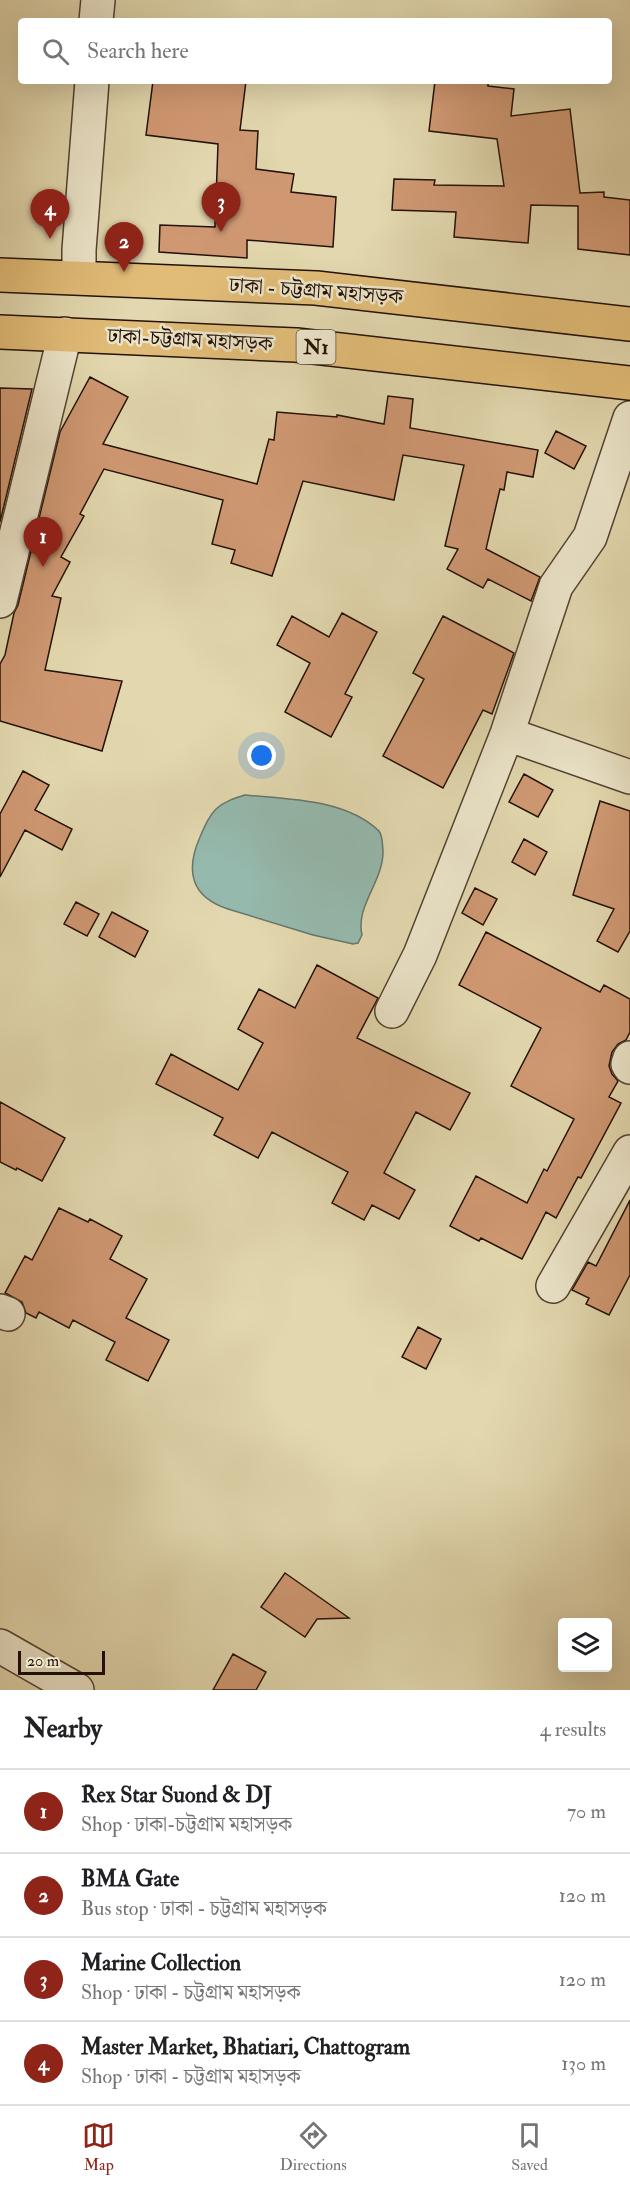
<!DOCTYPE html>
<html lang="en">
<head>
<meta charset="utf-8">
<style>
	body { margin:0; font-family:"IM FELL Double Pica","Noto Serif Bengali",serif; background:#f2f2f2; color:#202124 }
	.controls { position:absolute; right:18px; bottom:18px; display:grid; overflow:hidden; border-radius:6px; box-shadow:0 6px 24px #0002 }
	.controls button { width:54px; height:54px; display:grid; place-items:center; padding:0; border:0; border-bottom:2px solid #e0e0e0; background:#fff; color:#202124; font:30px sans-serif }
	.scale { position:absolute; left:18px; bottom:15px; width:87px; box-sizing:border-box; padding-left:6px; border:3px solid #231107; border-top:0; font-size:16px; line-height:21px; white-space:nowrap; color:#231107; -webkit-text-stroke:4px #ece5ca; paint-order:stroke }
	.you { position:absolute; left:262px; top:756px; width:21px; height:21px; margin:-15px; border:4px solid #fff; border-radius:50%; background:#1a73e8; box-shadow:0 0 0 9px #1a73e833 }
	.badge { display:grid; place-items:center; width:39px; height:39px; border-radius:50%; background:#8f2418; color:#fff; font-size:20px; font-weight:700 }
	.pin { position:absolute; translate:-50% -50px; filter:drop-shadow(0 2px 3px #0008) }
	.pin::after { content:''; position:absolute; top:32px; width:21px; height:18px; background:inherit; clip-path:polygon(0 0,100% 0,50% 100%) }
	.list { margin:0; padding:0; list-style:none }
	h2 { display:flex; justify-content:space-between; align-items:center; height:78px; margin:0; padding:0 24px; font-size:26px }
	h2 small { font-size:20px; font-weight:400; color:#757577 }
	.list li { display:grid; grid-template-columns:39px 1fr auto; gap:18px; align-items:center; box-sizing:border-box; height:84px; padding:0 24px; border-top:2px solid #e0e0e0 }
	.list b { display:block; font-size:22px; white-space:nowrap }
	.list p { margin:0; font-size:20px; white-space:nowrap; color:#757577 }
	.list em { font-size:20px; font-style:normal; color:#757577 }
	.icon { flex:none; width:33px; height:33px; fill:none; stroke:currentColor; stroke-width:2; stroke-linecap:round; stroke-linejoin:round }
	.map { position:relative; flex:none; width:630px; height:1690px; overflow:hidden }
	.search { position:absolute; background:#fff; box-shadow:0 6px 24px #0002; left:18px; right:18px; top:18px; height:66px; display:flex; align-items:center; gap:15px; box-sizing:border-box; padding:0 21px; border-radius:6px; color:#757577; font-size:22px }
	.sheet { height:414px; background:#fff }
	nav { display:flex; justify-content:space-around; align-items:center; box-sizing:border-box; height:84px; border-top:2px solid #e0e0e0; background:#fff; font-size:16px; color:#757577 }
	nav a { display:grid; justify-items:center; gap:3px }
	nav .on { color:#8f2418 }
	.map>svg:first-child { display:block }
	.water { fill:#95b9ad; stroke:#67766b; stroke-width:1.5 }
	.building { fill:#cf9872; stroke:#231107; stroke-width:1.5 }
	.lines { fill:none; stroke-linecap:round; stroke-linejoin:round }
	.minor-casing { stroke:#534231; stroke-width:36 }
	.highway-casing { stroke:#231107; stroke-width:36 }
	.minor { stroke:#ece5ca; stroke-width:33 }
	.highway { stroke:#e1bc77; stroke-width:33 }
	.labels { text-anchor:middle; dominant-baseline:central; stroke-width:5; stroke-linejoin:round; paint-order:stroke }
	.shield { fill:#ece5ca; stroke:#5f5142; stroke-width:1.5 }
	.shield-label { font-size:20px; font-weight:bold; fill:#231107 }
	.street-label { font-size:21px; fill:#231107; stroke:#ece5ca }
</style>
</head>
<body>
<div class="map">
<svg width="630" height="1690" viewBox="0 0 630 1690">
	<rect width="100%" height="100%" fill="#e2d7ae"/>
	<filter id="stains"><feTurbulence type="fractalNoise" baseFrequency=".00333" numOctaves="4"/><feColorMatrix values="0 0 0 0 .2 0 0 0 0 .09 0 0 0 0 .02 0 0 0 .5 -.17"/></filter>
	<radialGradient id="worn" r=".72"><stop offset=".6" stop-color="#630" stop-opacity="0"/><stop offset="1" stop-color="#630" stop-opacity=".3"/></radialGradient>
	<path class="water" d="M245,795C289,799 346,799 379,831C383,837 382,843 383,850C384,881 355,906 362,935L358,943L353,944L313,935L228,909C191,897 185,871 200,837C204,827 209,816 216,809C225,801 235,798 245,795Z"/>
	<path class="building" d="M153,81H246L240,130L258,131L256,169L294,174L291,192L336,197L333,247L247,240V258L159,252L160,225L215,227L218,144L146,135Z
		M435,81H488V86L514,89L511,116L570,109L580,193L604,192V197L630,200V255L578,249V206L531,205L528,243L454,237L456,212L392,210L394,179L435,180L434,185L504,186L497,139L429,131Z
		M90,377L128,397L103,444L257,484L269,439L274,440L277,412L337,417V415L384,424L388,396L413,399L410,428L538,450L533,477L507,472L504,490L500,489L486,549L540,577L531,601L488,579L483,588L447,569L458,549L445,546L464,465L403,455L394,500L303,481L272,576L231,563L235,550L212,544L223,500L104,469L80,514L84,516L61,557L70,562L52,596L61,598L45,670L122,681L102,751L0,721V664L5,655L14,613L18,605L60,432Z
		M0,388L32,389L0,522Z
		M556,431L586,446L574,469L545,453Z
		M342,613L377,632L345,694L352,697L331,737L285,712L310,663L277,645L292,616L329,637Z
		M443,616L514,653L492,714L483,710L443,788L383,756L424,679L413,673Z
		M23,771L49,785L35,810L72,829L62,850L25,830L0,877V814Z
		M524,774L553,790L538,817L509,802Z
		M600,801L630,811V931L618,952L597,941L614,909L573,895Z
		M524,839L547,852L535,875L512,862Z
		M475,888L497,899L483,925L462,913Z
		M76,902L99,914L87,936L64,924Z
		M112,912L148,931L135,957L99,937Z
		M486,932L600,992L604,985L630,999V1032L626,1040L618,1044L612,1052L609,1066L612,1074L618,1081L609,1097L621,1103L581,1178L578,1177L556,1218L546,1212L522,1259L481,1238L479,1241L450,1226L476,1176L527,1203L544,1169L547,1171L574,1119L511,1086L541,1028L459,985Z
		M317,965L378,998L357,1038L470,1093L450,1130L416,1112L384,1173L415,1190L399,1219L372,1205L364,1220L332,1203L348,1172L272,1132L258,1158L214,1135L223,1118L156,1084L171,1054L238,1090L263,1043L238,1029L259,989L295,1008Z
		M0,1102L65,1138L42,1181L17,1168L16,1170L0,1162Z
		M630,1200V1275L609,1315L586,1304L589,1298L572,1290L588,1262L596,1266Z
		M59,1208L88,1222L90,1219L122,1236L110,1259L147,1279L126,1318L169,1340L148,1381L106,1360L115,1342L73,1320L69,1328L39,1312L36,1318L26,1313L22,1302L5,1293L25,1256L32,1260Z
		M418,1327L441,1339L426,1369L402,1357Z
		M285,1573L349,1618L317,1619L305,1637L261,1607Z
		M233,1654L266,1672L256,1690H213Z"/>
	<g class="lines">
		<g class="minor-casing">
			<path id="minor" d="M96,21L98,0
				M79,277V250L92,81
				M0,601L65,334
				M507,734L630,777
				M392,1011L420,955L507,734L556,586L590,537L630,418
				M630,1058L628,1064L630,1067
				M553,1286L630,1152
				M0,1311L8,1314
				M0,1646L77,1690"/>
		</g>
		<g class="highway-casing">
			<path id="highway" d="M0,275L316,288L630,324
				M0,332L296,345L630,383"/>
		</g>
		<use href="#minor" class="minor"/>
		<use href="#highway" class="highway"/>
	</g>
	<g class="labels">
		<rect class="shield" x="296.5" y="330" width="39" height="34" rx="4.5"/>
		<g class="shield-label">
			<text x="316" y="347">N1</text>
		</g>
		<g class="street-label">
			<text transform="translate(316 291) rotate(4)">ঢাকা - চট্টগ্রাম মহাসড়ক</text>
			<text transform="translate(190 340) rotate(3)">ঢাকা-চট্টগ্রাম মহাসড়ক</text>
		</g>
	</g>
	<rect width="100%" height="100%" filter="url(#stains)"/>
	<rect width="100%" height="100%" fill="url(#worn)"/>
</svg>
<div class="controls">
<button><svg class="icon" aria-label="layers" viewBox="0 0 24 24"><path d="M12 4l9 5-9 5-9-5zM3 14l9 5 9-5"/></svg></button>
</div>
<div class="scale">20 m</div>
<div class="you"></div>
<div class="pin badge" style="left:43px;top:567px">1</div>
<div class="pin badge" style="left:124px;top:272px">2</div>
<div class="pin badge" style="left:221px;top:232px">3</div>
<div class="pin badge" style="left:50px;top:239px">4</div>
<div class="search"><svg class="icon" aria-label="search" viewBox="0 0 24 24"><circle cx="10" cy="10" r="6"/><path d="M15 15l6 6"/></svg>Search here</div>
</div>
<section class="sheet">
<h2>Nearby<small>4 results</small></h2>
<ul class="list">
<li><span class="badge">1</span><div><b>Rex Star Suond &amp; DJ</b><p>Shop · ঢাকা-চট্টগ্রাম মহাসড়ক</p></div><em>70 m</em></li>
<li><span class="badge">2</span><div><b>BMA Gate</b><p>Bus stop · ঢাকা - চট্টগ্রাম মহাসড়ক</p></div><em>120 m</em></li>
<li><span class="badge">3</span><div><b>Marine Collection</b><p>Shop · ঢাকা - চট্টগ্রাম মহাসড়ক</p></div><em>120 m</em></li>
<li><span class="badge">4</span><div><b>Master Market, Bhatiari, Chattogram</b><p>Shop · ঢাকা - চট্টগ্রাম মহাসড়ক</p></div><em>130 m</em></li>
</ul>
</section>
<nav>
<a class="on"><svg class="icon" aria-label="map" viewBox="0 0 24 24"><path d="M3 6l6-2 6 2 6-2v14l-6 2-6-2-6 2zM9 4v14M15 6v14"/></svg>Map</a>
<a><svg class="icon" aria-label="directions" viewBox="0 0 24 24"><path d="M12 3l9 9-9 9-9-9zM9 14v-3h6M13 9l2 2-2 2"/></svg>Directions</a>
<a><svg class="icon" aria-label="saved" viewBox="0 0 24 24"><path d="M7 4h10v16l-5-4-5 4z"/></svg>Saved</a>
</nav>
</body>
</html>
